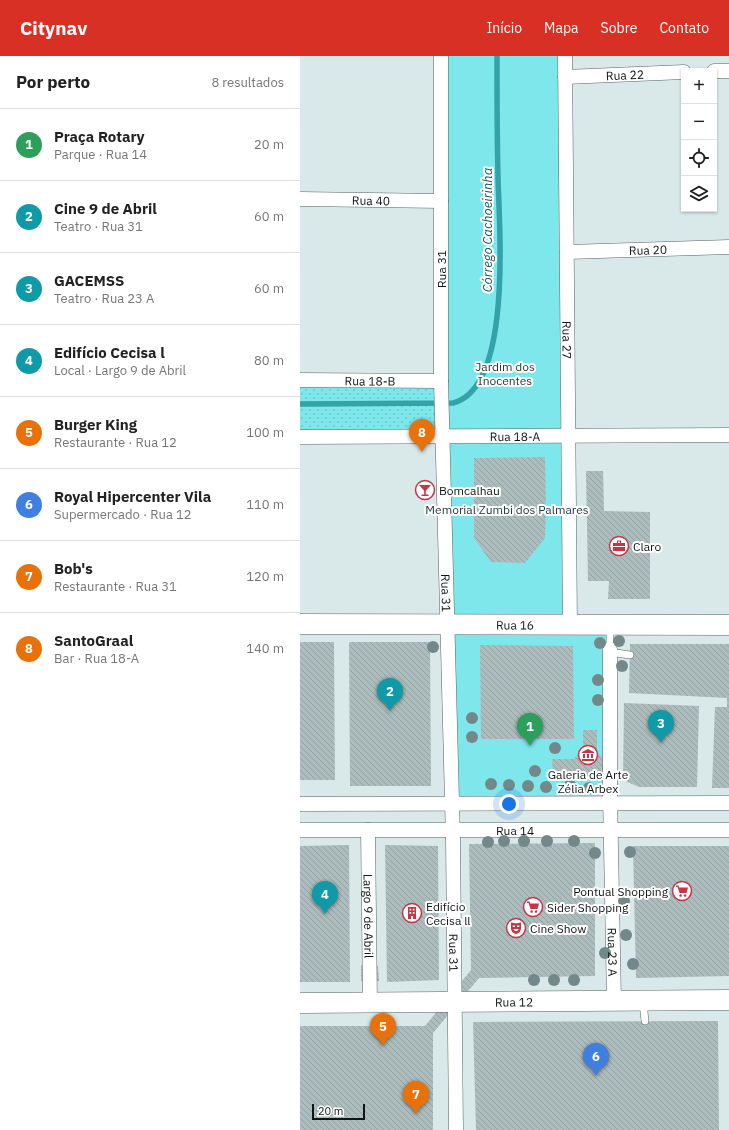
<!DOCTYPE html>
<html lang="pt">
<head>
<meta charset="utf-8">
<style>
	body { margin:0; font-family:"IBM Plex Sans",sans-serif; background:#f2f2f2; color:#222 }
	.controls { position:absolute; right:12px; top:12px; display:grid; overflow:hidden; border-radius:0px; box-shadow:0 1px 3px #0004 }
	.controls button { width:36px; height:36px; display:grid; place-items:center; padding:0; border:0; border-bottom:1px solid #e0e0e0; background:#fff; color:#222; font:20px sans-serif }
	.scale { position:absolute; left:12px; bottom:10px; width:53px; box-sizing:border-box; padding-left:4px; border:2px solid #0f1515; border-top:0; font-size:11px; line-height:14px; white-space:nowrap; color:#0f1515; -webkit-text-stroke:3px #fff; paint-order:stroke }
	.you { position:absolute; left:209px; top:748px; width:14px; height:14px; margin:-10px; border:3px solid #fff; border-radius:50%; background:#1a73e8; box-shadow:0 0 0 6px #1a73e833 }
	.badge { display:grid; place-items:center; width:26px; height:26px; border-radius:50%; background:#d93025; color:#fff; font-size:13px; font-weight:700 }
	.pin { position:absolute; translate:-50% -33px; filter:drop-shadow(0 1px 2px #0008) }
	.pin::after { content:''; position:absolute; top:21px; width:14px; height:12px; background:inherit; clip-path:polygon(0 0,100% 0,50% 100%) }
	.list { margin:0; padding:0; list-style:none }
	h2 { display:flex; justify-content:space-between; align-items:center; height:52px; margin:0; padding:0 16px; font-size:17px }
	h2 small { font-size:13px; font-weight:400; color:#767676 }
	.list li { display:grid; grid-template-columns:26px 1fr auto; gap:12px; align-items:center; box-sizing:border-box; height:72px; padding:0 16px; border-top:1px solid #e0e0e0 }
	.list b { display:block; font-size:15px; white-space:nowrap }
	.list p { margin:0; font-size:13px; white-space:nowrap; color:#767676 }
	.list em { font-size:13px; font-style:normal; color:#767676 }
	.icon { flex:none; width:22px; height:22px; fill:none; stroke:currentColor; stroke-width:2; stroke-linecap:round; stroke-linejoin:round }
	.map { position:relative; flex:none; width:429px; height:1074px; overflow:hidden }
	header { display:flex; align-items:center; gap:24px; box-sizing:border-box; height:56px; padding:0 20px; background:#d93025; color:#fff }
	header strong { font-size:19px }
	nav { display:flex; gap:22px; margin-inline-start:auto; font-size:14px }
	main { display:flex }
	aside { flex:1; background:#fff }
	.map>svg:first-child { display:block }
	.grass { fill:url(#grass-dots) }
	.green { fill:#7ee7ec }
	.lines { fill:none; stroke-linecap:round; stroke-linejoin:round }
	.stream { stroke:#32a3a8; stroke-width:5.5 }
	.building { fill:url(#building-back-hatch) }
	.lane-casing { stroke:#556364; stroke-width:8 }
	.street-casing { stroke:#556364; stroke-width:15 }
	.secondary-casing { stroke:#556364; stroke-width:21 }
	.lane { stroke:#fff; stroke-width:7 }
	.street { stroke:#fff; stroke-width:14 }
	.secondary { stroke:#fff; stroke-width:20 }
	.tree { fill:#738889 }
	.labels { text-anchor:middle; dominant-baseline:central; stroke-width:4; stroke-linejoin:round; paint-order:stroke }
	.street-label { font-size:12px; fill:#0f1515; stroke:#fff }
	.park-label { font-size:12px; fill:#20393a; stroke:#fff }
	.poi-label { font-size:12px; fill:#0f1515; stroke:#fff; text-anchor:start }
	.water-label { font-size:13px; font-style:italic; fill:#1b585a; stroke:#fff }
</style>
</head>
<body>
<header>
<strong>Citynav</strong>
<nav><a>Início</a><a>Mapa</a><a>Sobre</a><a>Contato</a></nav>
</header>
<main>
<aside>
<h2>Por perto<small>8 resultados</small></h2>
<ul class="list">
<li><span class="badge" style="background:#2e9e5b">1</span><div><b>Praça Rotary</b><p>Parque · Rua 14</p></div><em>20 m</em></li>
<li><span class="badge" style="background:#0f9aa8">2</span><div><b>Cine 9 de Abril</b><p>Teatro · Rua 31</p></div><em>60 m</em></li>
<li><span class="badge" style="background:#0f9aa8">3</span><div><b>GACEMSS</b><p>Teatro · Rua 23 A</p></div><em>60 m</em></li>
<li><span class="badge" style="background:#0f9aa8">4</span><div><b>Edifício Cecisa l</b><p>Local · Largo 9 de Abril</p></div><em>80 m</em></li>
<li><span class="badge" style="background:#e8710a">5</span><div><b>Burger King</b><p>Restaurante · Rua 12</p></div><em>100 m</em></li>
<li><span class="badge" style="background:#3f7fe0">6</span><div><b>Royal Hipercenter Vila</b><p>Supermercado · Rua 12</p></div><em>110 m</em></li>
<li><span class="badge" style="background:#e8710a">7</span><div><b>Bob's</b><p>Restaurante · Rua 31</p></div><em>120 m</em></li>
<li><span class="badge" style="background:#e8710a">8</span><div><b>SantoGraal</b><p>Bar · Rua 18-A</p></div><em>140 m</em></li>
</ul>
</aside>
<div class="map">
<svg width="429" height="1074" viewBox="0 0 429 1074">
	<defs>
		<pattern id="grass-dots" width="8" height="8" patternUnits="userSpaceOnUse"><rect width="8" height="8" fill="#7ee7ec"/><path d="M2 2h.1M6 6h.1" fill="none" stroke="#6cc5ca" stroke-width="1.8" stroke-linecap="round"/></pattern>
		<pattern id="building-back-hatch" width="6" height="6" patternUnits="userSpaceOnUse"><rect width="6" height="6" fill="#adbdbd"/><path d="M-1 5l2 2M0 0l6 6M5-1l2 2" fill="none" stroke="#94a2a2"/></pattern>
	</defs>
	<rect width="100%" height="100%" fill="#d9e9e9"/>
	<path class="grass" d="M0,324L141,325L142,381H0Z"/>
	<path class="green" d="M141,0H265L270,568L310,569V748H152Z"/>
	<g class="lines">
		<path class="stream" d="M0,348L153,347C213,332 199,170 198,121C197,81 197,40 197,0"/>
	</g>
	<path class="building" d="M245,401L246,451L245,482L225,507L191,506L174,482V402Z
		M286,415H303L304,455L350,456V543H308L309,525H288Z
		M0,586H34L35,724H0Z
		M49,586H130L131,730H50Z
		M330,588H429V732H412L415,651H427V642L329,637Z
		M180,589L273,590L274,683H181Z
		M324,647L399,650L397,731H339L323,724Z
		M283,674H297V696L301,700L303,704V714L300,719L296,722L286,724L281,723L274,716H253L252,703H274L278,698L283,695Z
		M295,787V920L179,922L133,977V1074H0V970H125L171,914L169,788Z
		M49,789L50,926H0V790Z
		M85,789L138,790L139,924L87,926Z
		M333,790H429V920L336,922Z
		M61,909L78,910L79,925H61Z
		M418,965L419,1074H176L173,966Z"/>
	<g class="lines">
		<g class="lane-casing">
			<path id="lane" d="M310,569V593L316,597L330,599
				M343,946L345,965"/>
		</g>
		<g class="street-casing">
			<g id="street">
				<path id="s1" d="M141,0V325L153,783L156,1074"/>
				<path id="s2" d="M265,0L270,569"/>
				<path d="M414,15H429"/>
				<path id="s3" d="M265,21L384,16"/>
				<path id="s4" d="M0,143L141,145"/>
				<path id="s5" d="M267,196L429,191"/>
				<path id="s6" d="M0,324L141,325"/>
				<path id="s7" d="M0,381L429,379"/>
				<path id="s8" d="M310,593V738L314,946"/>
				<path d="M0,748L429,747"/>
				<path id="s9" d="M0,774H429"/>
				<path id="s10" d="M68,774L70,947"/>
			</g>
		</g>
		<g class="secondary-casing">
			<g id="secondary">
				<path id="s11" d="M0,568L429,569"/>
				<path id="s12" d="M0,947L429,944"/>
			</g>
		</g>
		<use href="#lane" class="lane"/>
		<use href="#street" class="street"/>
		<use href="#secondary" class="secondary"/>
	</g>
	<g class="tree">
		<circle cx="319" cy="585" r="6"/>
		<circle cx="300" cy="587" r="6"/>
		<circle cx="133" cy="591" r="6"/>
		<circle cx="322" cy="610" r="6"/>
		<circle cx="298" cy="624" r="6"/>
		<circle cx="298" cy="644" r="6"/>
		<circle cx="172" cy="662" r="6"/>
		<circle cx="172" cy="681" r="6"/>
		<circle cx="255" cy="692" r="6"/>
		<circle cx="235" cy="715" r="6"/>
		<circle cx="191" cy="728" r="6"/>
		<circle cx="209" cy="729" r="6"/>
		<circle cx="270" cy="729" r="6"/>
		<circle cx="228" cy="730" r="6"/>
		<circle cx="246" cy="731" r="6"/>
		<circle cx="289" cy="732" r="6"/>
		<circle cx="204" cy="785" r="6"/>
		<circle cx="224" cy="785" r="6"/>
		<circle cx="247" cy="785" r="6"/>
		<circle cx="274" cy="785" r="6"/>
		<circle cx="188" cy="786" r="6"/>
		<circle cx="330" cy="796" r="6"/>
		<circle cx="295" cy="797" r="6"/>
		<circle cx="324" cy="845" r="6"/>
		<circle cx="326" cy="879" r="6"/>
		<circle cx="305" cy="897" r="6"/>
		<circle cx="333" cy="908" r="6"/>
		<circle cx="234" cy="924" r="6"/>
		<circle cx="254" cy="924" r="6"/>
		<circle cx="274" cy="924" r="6"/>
	</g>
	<defs>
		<g id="bar-ring" transform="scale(1)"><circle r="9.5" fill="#fff" stroke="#c53546" stroke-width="1.5"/><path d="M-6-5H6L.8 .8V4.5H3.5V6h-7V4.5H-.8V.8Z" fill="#c53546"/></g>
		<g id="office-ring" transform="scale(1)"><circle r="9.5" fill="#fff" stroke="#c53546" stroke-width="1.5"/><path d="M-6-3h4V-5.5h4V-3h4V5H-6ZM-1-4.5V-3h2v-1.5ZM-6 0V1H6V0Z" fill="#c53546"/></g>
		<g id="museum-ring" transform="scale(1)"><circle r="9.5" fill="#fff" stroke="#c53546" stroke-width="1.5"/><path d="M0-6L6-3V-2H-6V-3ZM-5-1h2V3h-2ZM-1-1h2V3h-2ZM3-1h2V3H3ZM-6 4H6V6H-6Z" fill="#c53546"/></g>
		<g id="supermarket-ring" transform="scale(1)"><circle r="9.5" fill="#fff" stroke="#c53546" stroke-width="1.5"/><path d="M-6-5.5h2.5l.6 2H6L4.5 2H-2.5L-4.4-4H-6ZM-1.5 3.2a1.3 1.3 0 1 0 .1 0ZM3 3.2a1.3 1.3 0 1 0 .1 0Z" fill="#c53546"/></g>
		<g id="building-ring" transform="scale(1)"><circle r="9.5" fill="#fff" stroke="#c53546" stroke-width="1.5"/><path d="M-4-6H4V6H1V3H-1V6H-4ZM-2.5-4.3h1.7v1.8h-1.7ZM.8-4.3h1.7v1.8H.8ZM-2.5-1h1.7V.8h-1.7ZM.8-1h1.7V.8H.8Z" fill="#c53546"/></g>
		<g id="theatre-ring" transform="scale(1)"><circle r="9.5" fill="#fff" stroke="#c53546" stroke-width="1.5"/><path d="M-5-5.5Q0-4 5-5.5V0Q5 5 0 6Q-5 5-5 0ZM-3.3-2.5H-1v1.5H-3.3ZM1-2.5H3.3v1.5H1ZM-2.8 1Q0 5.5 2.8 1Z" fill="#c53546"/></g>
	</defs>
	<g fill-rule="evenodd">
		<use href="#bar-ring" x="125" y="434"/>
		<use href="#office-ring" x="319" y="490"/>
		<use href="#museum-ring" x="288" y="699"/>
		<use href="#supermarket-ring" x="382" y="835"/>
		<use href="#supermarket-ring" x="233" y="851"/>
		<use href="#building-ring" x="112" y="857"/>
		<use href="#theatre-ring" x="216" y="872"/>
	</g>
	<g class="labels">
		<g class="street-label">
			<text stroke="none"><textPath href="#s3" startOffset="60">Rua 22</textPath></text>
			<text stroke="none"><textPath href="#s4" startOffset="71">Rua 40</textPath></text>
			<text stroke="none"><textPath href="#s5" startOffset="81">Rua 20</textPath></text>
			<text transform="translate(141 213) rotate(-90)">Rua 31</text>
			<text stroke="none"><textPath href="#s2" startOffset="284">Rua 27</textPath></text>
			<text stroke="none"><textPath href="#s6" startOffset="70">Rua 18-B</textPath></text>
			<text stroke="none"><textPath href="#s7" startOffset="215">Rua 18-A</textPath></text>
			<text stroke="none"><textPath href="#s1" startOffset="537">Rua 31</textPath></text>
			<text stroke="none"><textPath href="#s11" startOffset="215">Rua 16</textPath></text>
			<text stroke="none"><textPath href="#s9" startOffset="215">Rua 14</textPath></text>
			<text stroke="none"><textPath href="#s10" startOffset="86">Largo 9 de Abril</textPath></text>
			<text stroke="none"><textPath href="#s8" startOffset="303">Rua 23 A</textPath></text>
			<text stroke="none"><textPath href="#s1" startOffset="897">Rua 31</textPath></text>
			<text stroke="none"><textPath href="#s12" startOffset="214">Rua 12</textPath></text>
		</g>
		<g class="park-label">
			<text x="205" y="310">Jardim dos<tspan x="205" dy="14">Inocentes</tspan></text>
			<text x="207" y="453">Memorial Zumbi dos Palmares</text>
		</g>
		<g class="poi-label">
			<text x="139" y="434">Bomcalhau</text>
			<text x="333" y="490">Claro</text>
			<text x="288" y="718" text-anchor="middle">Galeria de Arte<tspan x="288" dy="14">Zélia Arbex</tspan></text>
			<text x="368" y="835" text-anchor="end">Pontual Shopping</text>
			<text x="126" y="850">Edifício<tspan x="126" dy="14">Cecisa ll</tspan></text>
			<text x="247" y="851">Sider Shopping</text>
			<text x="230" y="872">Cine Show</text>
		</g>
		<g class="water-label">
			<text transform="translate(187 174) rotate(-90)">Córrego Cachoeirinha</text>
		</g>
	</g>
</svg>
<div class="controls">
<button>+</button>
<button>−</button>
<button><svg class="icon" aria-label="locate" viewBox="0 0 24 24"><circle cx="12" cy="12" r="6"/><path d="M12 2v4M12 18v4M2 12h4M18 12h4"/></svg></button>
<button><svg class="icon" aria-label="layers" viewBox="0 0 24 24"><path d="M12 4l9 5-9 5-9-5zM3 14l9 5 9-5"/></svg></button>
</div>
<div class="scale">20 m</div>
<div class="you"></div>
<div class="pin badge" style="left:230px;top:690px;background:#2e9e5b">1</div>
<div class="pin badge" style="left:90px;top:655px;background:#0f9aa8">2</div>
<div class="pin badge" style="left:361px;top:687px;background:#0f9aa8">3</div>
<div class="pin badge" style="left:25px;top:858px;background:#0f9aa8">4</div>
<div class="pin badge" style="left:83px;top:990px;background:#e8710a">5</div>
<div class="pin badge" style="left:296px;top:1020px;background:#3f7fe0">6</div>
<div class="pin badge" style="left:116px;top:1058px;background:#e8710a">7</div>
<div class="pin badge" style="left:122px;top:396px;background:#e8710a">8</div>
</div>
</main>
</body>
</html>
